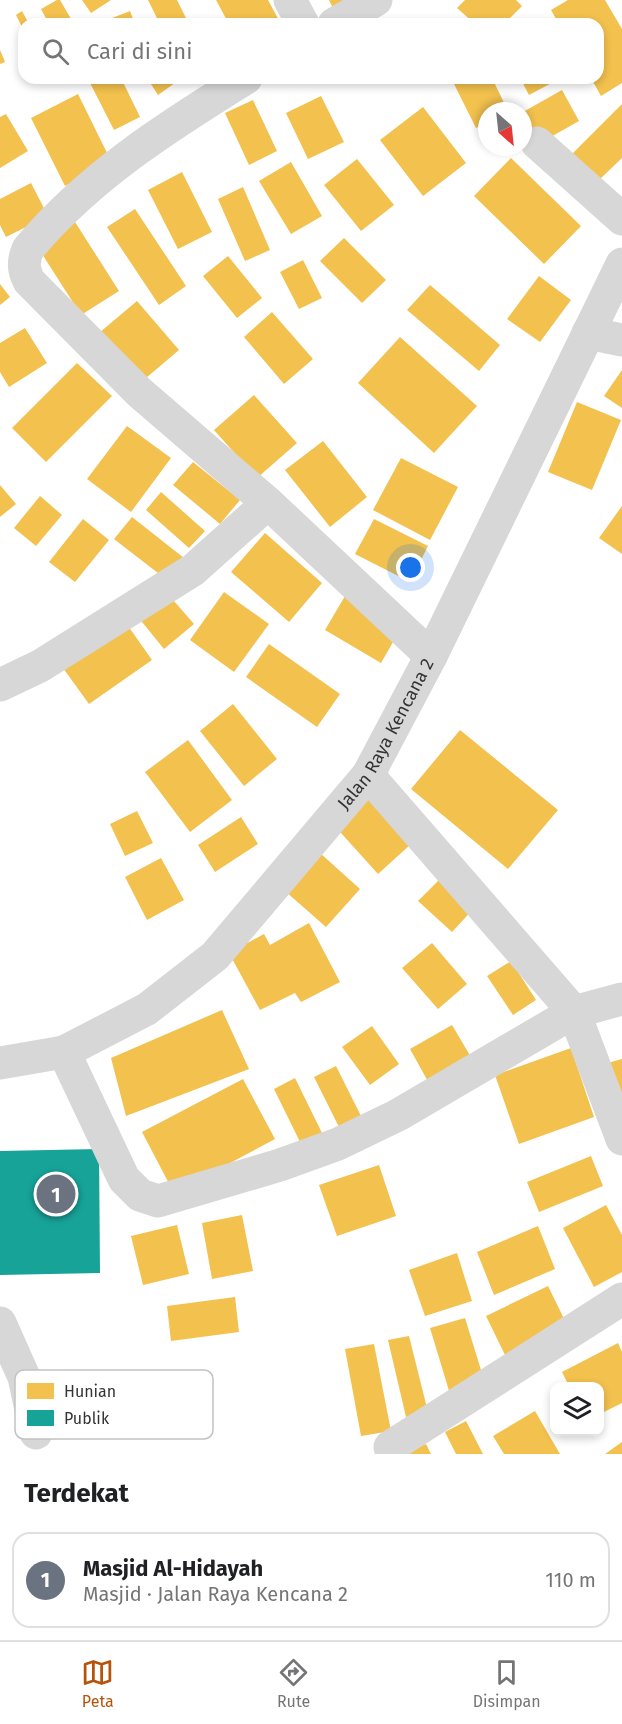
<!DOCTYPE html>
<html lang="id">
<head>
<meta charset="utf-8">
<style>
	body { margin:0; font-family:"Fira Sans",sans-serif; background:#f2f2f2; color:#202124 }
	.controls { position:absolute; right:18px; bottom:18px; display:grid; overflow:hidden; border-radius:12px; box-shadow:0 3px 9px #0003 }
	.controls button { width:54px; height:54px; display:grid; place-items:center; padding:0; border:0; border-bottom:2px solid #e0e0e0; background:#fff; color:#202124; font:30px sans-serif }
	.compass { position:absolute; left:478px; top:102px; width:54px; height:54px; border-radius:50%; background:#fff; box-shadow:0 3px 9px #0003; rotate:153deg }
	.you { position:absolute; left:411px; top:568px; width:21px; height:21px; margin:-15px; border:4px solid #fff; border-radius:50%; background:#1a73e8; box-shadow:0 0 0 9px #1a73e833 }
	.badge { display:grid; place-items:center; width:39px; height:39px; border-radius:50%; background:#b45309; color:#fff; font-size:20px; font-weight:700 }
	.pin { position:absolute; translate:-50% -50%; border:3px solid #fff; box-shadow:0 2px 6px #0006 }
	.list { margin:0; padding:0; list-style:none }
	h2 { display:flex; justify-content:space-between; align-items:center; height:78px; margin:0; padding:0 24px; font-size:26px }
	h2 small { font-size:20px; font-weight:400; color:#757577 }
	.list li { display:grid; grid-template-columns:39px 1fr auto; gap:18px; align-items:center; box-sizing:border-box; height:96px; margin:0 12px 12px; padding:0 12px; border:2px solid #e0e0e0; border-radius:18px }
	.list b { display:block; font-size:22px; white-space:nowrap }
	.list p { margin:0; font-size:20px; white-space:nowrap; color:#757577 }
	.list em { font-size:20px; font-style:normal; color:#757577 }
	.icon { flex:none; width:33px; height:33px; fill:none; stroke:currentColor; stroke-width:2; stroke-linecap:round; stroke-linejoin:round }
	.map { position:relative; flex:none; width:622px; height:1454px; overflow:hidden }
	.search { position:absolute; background:#fff; box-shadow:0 3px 9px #0003; left:18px; right:18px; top:18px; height:66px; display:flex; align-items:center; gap:15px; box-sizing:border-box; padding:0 21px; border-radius:18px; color:#757577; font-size:22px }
	.sheet { height:186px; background:#fff }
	nav { display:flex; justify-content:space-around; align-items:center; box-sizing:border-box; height:84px; border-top:2px solid #e0e0e0; background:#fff; font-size:16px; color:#757577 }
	nav a { display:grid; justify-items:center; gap:3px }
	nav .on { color:#b45309 }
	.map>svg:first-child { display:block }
	.homes { fill:#f2c14e }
	.public { fill:#17a398 }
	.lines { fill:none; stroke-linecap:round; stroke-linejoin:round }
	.minor { stroke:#d7d7d7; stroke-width:33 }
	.tertiary { stroke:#d7d7d7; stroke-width:33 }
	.labels { text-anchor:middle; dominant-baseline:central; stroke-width:6; stroke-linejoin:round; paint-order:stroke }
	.street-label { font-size:18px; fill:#333; stroke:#fff }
	.key { fill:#fff; stroke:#c2c2c2; stroke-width:1.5 }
	.key-label { font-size:16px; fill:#333 }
</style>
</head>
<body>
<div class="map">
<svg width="622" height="1454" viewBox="0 0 622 1454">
	<rect width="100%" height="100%" fill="#fff"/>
	<path class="homes" d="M57,0H60L74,24H49L41,9Z
		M82,0H111L91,13Z
		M148,0H177L189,24H160Z
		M216,0H268L281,24H229Z
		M329,0H358L335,12Z
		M465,0H516L522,6L504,24H475L457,8Z
		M568,0H605L622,29V83L601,96L591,78H598V24H559L551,10Z
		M22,11L29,24H24V31L16,15Z
		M130,11L135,24H103L102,22Z
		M0,50L5,62L0,64Z
		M96,78H121L140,117L114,130L89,81Z
		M147,78H172L175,83L158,95Z
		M461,78H492L508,111H487V123L476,128L453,82Z
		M520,78H561L529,95Z
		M562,90L579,121L540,143L523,112Z
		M78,94L112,163L65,186L31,118Z
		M321,96L344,142L308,159L286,113Z
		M253,100L277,151L249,165L225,113Z
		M622,104V158L599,180L572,154Z
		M423,107L466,163L423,196L380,140Z
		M6,114L28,151L0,168V117Z
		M511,158L581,226L544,264L474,196Z
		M357,159L394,205L361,231L324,185Z
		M291,162L322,216L291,234L259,181Z
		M182,172L212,232L178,249L148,190Z
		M31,183L48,216L6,237L0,225V199Z
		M243,187L270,250L245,261L218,199Z
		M135,209L186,286L159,305L107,227Z
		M75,222L119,291L81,315L37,246Z
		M344,238L386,280L362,303L320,261Z
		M228,256L262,298L237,318L203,276Z
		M303,260L322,298L299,309L280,272Z
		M539,276L571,300L540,342L507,319Z
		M0,284L10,297L0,305Z
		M430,285L500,345L479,371L407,310Z
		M137,301L179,350L140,383L99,333Z
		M272,312L313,359L284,384L244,337Z
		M25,328L47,363L9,387L0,372V343Z
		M400,337L477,406L434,453L358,383Z
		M77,363L112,396L46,462L12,428Z
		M622,370V408L604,396Z
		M254,395L297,443L257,478L214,430Z
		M577,402L621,420L592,490L548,472Z
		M127,426L171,458L131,512L87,479Z
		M323,441L367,497L330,527L285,470Z
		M401,458L458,487L430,540L373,510Z
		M193,462L240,500L220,524L173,485Z
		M0,485L16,504L0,517Z
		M161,492L205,531L189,548L146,510Z
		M40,496L62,515L36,546L14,528Z
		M622,506V554L599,538Z
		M132,517L184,558L167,580L114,539Z
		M83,519L109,540L75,582L49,562Z
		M374,519L428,546L410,582L355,554Z
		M265,533L322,583L289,622L231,572Z
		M224,592L269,624L234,672L190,640Z
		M167,593L194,624L164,649L138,617Z
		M345,596L401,628L381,663L325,630Z
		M126,623L152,660L89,704L63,668Z
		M269,644L340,694L317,727L246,677Z
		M233,704L277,759L244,786L200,731Z
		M460,730L558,810L508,869L411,789Z
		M188,740L232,800L190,832L145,772Z
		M366,793L411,844L378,874L332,823Z
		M137,811L153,843L125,856L110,824Z
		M241,817L258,844L215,872L198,845Z
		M320,853L360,889L326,927L285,891Z
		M161,858L184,900L147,920L125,877Z
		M445,874L477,905L452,932L418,901Z
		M309,923L340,982L301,1002L295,993L260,1010L229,953L264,934L270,945Z
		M432,943L467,984L438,1009L402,968Z
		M511,961L536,1000L513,1015L487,976Z
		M222,1010L249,1069L126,1116L111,1058Z
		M452,1025L478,1069L435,1094L410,1049Z
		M372,1026L399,1064L370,1085L342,1047Z
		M571,1048L594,1117L519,1144L495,1075Z
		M622,1059V1111L604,1064Z
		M336,1066L362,1118L340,1129L314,1077Z
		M295,1078L322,1133L301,1144L274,1089Z
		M243,1079L275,1139L174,1193L142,1132Z
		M591,1156L603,1186L539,1212L527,1182Z
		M379,1165L396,1216L337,1236L319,1185Z
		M606,1205L622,1235V1272L594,1287L563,1228Z
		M242,1215L253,1271L212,1279L202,1223Z
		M177,1225L189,1274L143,1285L131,1236Z
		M538,1226L555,1269L494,1295L477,1252Z
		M457,1253L472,1301L425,1316L409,1270Z
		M548,1286L568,1327L506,1357L486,1316Z
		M235,1297L239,1332L171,1341L167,1306Z
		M465,1318L485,1383L450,1394L430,1328Z
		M409,1336L428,1412L406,1417L388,1340Z
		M618,1343L622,1352V1403L600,1414V1386H569L562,1372Z
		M374,1344L391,1431L361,1436L345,1349Z
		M535,1411L560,1454H504L493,1436Z
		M466,1421L483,1454H456L445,1432Z
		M622,1442V1454H605Z
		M426,1444L431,1454H403Z"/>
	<path class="public" d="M99,1149L100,1273L0,1275V1151Z"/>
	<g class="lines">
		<path class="minor" d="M290,0L303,24
			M334,24L376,0
			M246,78C167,127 88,177 28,249C23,261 23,269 29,281L139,392L268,503L431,656
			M537,143L622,219
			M588,333L622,340
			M0,685L40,666L193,570L268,503
			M368,775L574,1012L622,1139
			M64,1052L124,1179L140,1195L158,1201L280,1165L338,1144L398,1115L574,1012L622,999
			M0,1323L24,1377L36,1433
			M390,1447L622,1299"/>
		<path class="tertiary" id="s1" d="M0,1063L64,1052L147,1009L215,956L368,775L431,656L622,264"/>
	</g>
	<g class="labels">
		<g class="street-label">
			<text stroke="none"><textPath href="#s1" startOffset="526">Jalan Raya Kencana 2</textPath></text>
		</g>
	</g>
	<rect x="15" y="1370" width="198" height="69" rx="9" class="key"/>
	<rect x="27" y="1383" width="27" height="16" fill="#f2c14e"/>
	<rect x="27" y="1410" width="27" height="16" fill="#17a398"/>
	<g class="key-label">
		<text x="64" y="1397">Hunian</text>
		<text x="64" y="1424">Publik</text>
	</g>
</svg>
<div class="controls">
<button><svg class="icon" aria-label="layers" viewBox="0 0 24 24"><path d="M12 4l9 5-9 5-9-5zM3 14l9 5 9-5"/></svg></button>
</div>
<svg class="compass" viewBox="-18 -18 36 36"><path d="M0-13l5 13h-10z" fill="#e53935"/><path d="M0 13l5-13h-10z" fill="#757577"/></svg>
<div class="you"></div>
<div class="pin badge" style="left:56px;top:1194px;background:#6b7280">1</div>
<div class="search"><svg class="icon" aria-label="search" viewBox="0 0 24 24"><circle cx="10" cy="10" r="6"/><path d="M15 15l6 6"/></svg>Cari di sini</div>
</div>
<section class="sheet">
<h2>Terdekat<small></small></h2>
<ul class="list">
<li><span class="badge" style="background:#6b7280">1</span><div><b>Masjid Al-Hidayah</b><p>Masjid · Jalan Raya Kencana 2</p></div><em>110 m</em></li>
</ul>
</section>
<nav>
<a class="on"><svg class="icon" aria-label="map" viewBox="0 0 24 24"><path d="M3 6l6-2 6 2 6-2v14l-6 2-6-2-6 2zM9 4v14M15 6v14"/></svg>Peta</a>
<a><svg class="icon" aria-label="directions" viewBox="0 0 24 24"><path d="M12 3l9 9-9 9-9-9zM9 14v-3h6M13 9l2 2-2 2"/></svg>Rute</a>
<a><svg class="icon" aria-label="saved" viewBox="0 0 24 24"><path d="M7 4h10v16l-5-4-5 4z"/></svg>Disimpan</a>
</nav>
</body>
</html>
